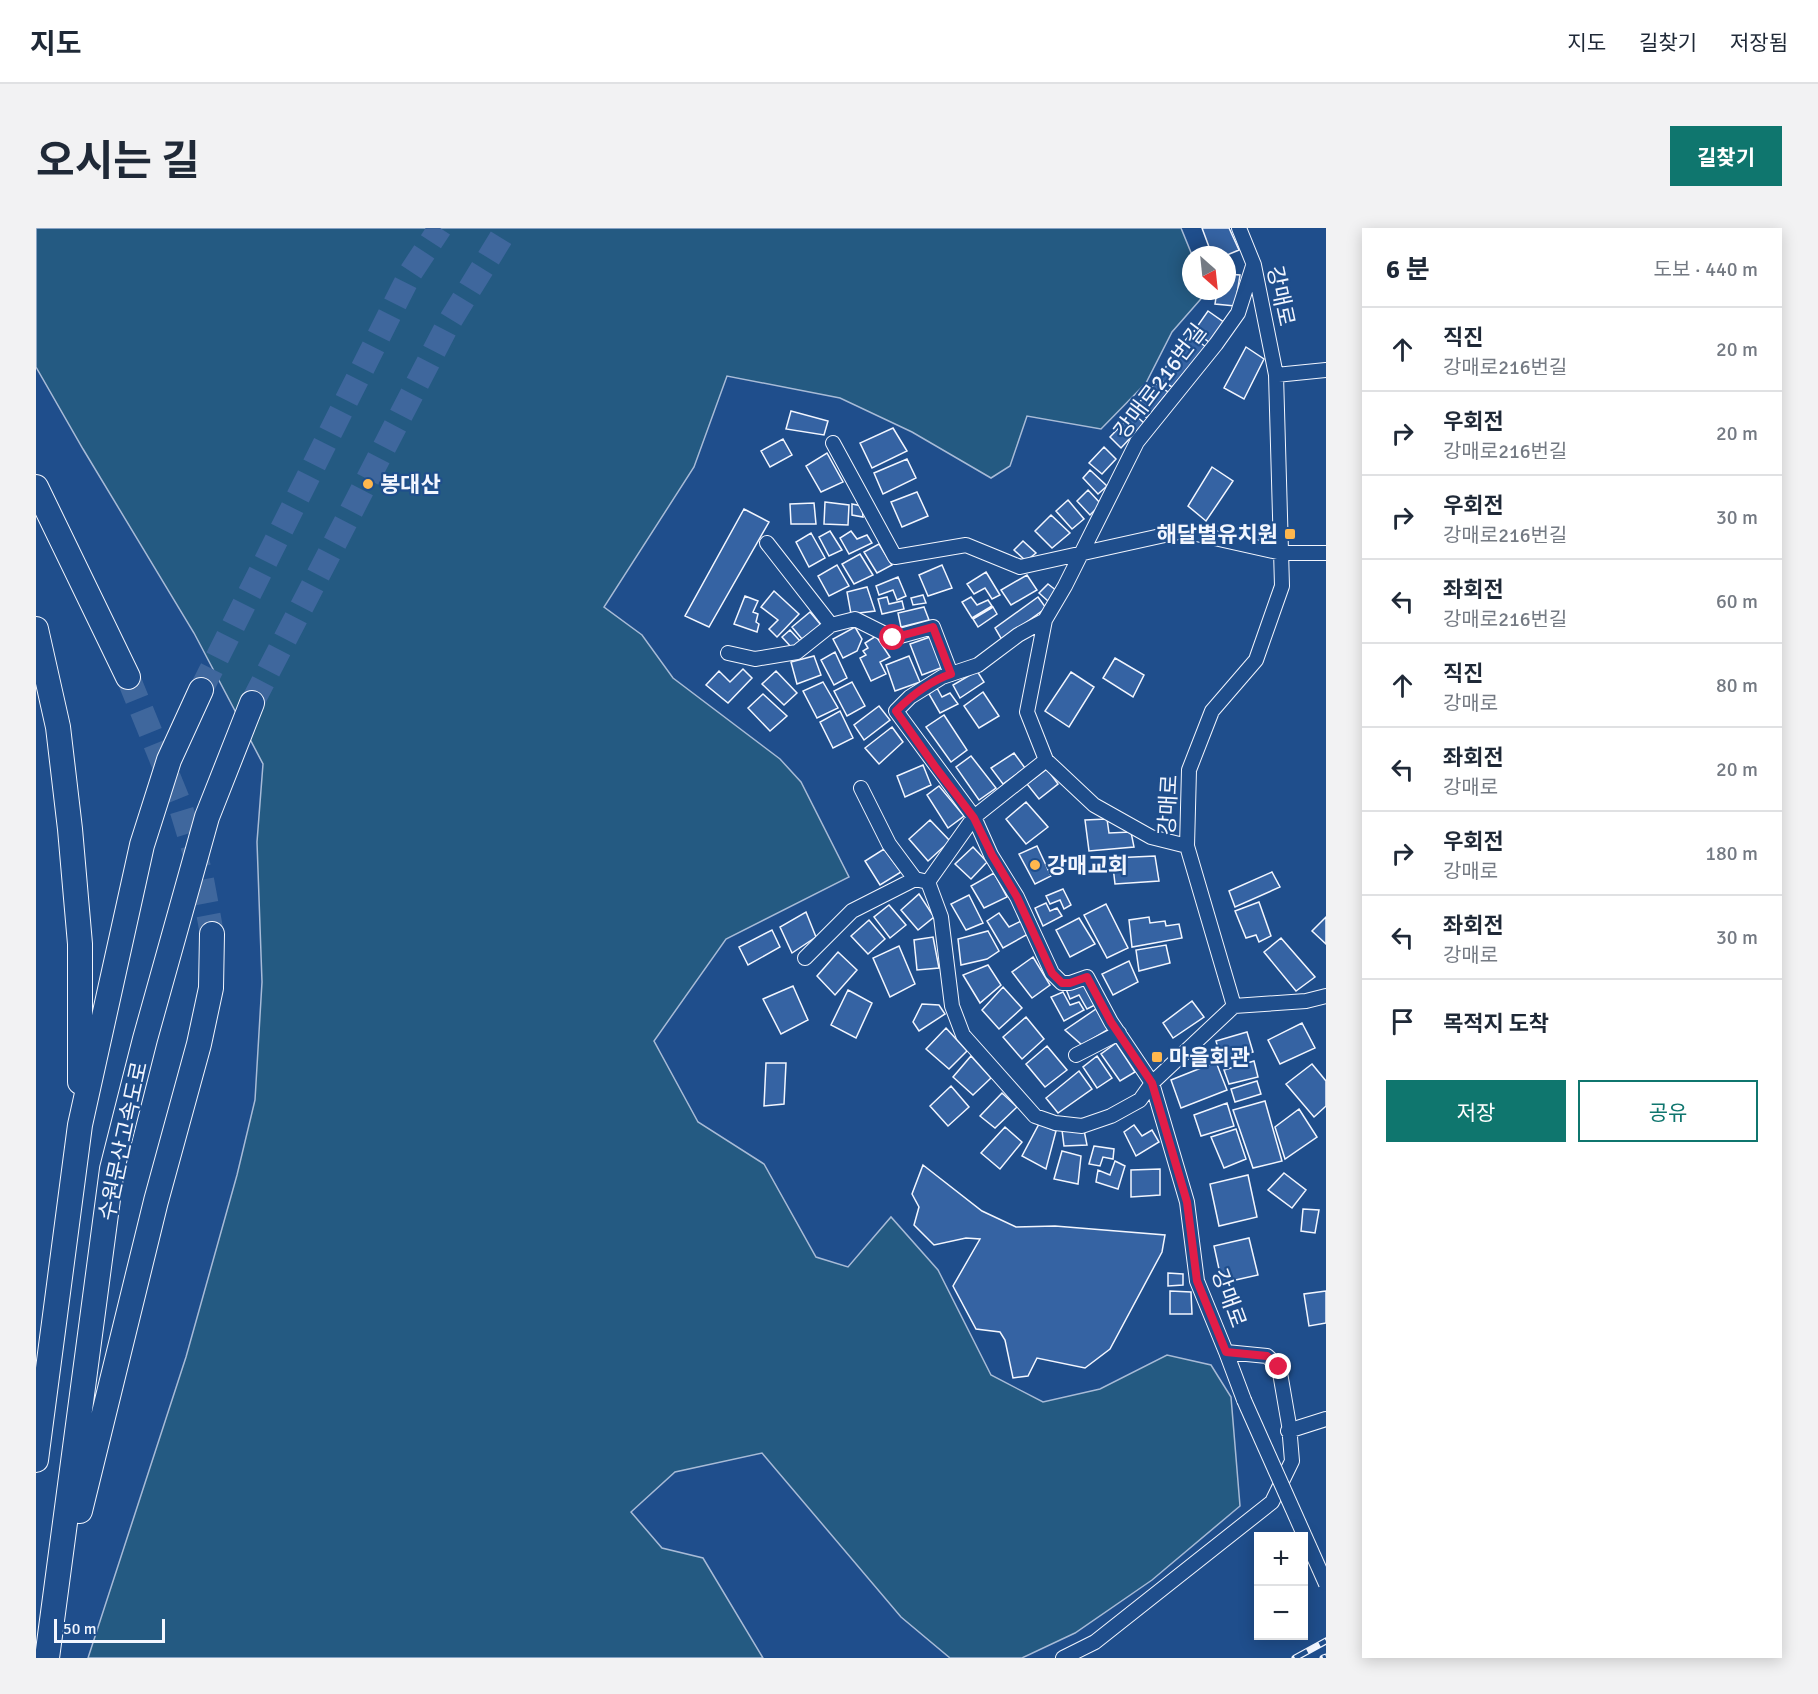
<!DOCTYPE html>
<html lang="ko">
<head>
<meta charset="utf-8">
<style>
	body { margin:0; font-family:Signika,"Noto Sans KR",sans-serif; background:#f2f2f3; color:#1f2937 }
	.controls { position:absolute; right:18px; bottom:18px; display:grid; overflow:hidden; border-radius:0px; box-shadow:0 3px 15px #0003 }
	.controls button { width:54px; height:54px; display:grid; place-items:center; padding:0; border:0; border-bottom:2px solid #e0e1e3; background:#fff; color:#1f2937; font:30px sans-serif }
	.compass { position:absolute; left:1146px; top:18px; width:54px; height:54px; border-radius:50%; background:#fff; box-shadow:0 3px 15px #0003; rotate:153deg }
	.scale { position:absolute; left:18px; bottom:15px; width:111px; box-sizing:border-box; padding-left:6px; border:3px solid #f2f6ff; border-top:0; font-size:16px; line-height:21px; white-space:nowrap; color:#f2f6ff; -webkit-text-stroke:4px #1f4e8c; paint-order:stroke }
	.stop { position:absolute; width:18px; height:18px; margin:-14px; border:4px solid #e11d48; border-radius:50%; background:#fff }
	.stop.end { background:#e11d48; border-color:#fff; box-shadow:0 2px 6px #0008 }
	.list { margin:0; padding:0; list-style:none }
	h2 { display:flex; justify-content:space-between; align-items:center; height:78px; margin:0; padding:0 24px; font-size:26px }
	h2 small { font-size:20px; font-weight:400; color:#747a83 }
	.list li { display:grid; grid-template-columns:39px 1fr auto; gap:18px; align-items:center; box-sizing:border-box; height:84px; padding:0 24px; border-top:2px solid #e0e1e3 }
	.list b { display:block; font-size:22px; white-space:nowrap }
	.list p { margin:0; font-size:20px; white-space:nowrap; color:#747a83 }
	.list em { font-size:20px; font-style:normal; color:#747a83 }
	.actions { display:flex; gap:12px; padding:18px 24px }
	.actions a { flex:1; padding:14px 0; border:2px solid #0f766e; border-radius:0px; text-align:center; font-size:21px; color:#0f766e }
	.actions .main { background:#0f766e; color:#fff }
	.icon { flex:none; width:33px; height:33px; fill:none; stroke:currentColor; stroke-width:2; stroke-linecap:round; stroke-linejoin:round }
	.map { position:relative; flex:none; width:1290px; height:1430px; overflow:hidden; border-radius:0px }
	header { display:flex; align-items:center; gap:36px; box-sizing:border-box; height:84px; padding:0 30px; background:#fff; border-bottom:2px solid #e0e1e3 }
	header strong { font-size:28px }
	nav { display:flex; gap:33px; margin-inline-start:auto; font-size:21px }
	.intro { display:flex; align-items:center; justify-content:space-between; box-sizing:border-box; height:144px; padding:0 36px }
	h1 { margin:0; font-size:42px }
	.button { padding:15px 27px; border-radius:0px; background:#0f766e; color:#fff; font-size:21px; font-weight:700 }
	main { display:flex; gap:36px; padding:0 36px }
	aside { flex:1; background:#fff; border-radius:0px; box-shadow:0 3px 15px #0003 }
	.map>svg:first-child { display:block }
	.green { fill:#245a82; stroke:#a8bbd7; stroke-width:1.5 }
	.building { fill:#3563a3; stroke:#f2f6ff; stroke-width:1.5 }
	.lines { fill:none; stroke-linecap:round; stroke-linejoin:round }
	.motorway-tunnel { stroke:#3f679d; stroke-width:24; stroke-dasharray:24 12; stroke-linecap:butt }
	.minor-casing { stroke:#f2f6ff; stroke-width:16 }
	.motorway-casing { stroke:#f2f6ff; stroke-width:26 }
	.minor { stroke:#1f4e8c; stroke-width:14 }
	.motorway { stroke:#1f4e8c; stroke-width:24 }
	.rail-casing { stroke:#f2f6ff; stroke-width:7 }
	.rail { stroke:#1f4e8c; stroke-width:4.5; stroke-dasharray:14; stroke-linecap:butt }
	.minor-bridge-casing { stroke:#f2f6ff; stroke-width:16; stroke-linecap:butt }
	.minor-bridge { stroke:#1f4e8c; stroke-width:14 }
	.route { stroke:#e11d48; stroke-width:8 }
	.poi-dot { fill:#ffb74d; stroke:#1f4e8c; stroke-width:2 }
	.labels { text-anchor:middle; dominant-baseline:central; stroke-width:4.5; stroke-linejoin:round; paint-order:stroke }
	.street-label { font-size:22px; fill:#f2f6ff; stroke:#1f4e8c }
	.poi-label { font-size:22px; font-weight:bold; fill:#f2f6ff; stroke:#1f4e8c; text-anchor:start }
</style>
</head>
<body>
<header>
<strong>지도</strong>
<nav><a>지도</a><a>길찾기</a><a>저장됨</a></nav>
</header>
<div class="intro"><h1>오시는 길</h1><a class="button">길찾기</a></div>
<main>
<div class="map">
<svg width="1290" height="1430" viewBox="0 0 1290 1430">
	<rect width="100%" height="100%" fill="#1f4e8c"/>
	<path class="green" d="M0,0H1145L1156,27L1155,63H1171V64L1136,104L1110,155L1065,201L991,188L974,238L955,250L876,204L804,170L691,148L658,239L568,379L606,407L637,450L744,531L765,554L813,649L690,711L618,813L662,894L728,936L780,1029L812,1039L855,989L902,1042L955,1147L1007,1174L1064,1161L1131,1127L1175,1137L1195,1169L1204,1278L1116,1352L1039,1405L986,1430H914L865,1389L726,1225L639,1244L595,1284L626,1320L667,1330L727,1430H52L150,1129L201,947L219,872L226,754L221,614L227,536L158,405L47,221L0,139Z"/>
	<path class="building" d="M1166,0H1193L1203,22L1191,27H1176Z
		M1191,46L1204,47L1199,78L1179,76L1181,63H1191Z
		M1172,83L1189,95L1173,114L1158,103Z
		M1154,107L1170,119L1136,159L1123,151L1138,125Z
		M1210,119L1228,131L1208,171L1188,160Z
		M1119,155L1132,164L1111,190L1099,180Z
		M755,183L792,193L788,207L750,201Z
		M1097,185L1108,195L1085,220L1074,209Z
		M857,200L871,223L836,240L824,215Z
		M747,211L756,227L734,239L725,223Z
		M1068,219L1080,231L1066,246L1053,235Z
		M791,225L807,254L785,264L770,238Z
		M871,231L880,250L847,266L838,245Z
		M1176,239L1197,253L1170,293L1152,278Z
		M1054,242L1071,258L1062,266L1047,250Z
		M1052,262L1065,276L1054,287L1041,273Z
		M881,264L892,288L866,299L855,274Z
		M1032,272L1048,291L1036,301L1020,283Z
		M789,274L813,277L812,297L788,296Z
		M778,275L780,296H755L754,276Z
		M816,276L826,278L827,289L816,287Z
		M708,281L733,294L673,399L649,388Z
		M1015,287L1034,305L1016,320L999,303Z
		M794,303L806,322L793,328L783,309Z
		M815,303L821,311L831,307L836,315L813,326L804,310Z
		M775,305L789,330L773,339L760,314Z
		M987,313L1000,325L990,333L978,322Z
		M843,316L856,337L841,345L828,324Z
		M824,326L837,347L818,356L806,336Z
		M801,337L813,358L793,368L782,348Z
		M906,337L916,360L892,368L883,347Z
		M950,344L964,367L956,371L949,360L938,366L931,356Z
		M991,347L1001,362L975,377L965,362Z
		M862,349L870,368L861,372L857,362L843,367L840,358Z
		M1012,356L1021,363L1012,373L1003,365Z
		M831,359L839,383L815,386L811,364Z
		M738,363L763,386L741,409L733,401L742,392L725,379Z
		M887,367L890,375L877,377L875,370Z
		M709,368L722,373L717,384L722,386L720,394L723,396L721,404L698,396Z
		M851,369L853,376L866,373L868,381L846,386L842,371Z
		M935,369L941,377L952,372L956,378L936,390L926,374Z
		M1002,369L1010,380L966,412L959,400Z
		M888,379L893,392L865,399L862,385Z
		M957,379L961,386L942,399L937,391Z
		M774,384L785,397L766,411L756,399Z
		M819,399L826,411L821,423L807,430L797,411Z
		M754,402L764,413L756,420L746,409Z
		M840,408L854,429L844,434L850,446L835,453L824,430L830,427L827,423L832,420L829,415Z
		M894,409L907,439L886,447L874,416Z
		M799,424L811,450L798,457L785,432Z
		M778,428L785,447L761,456L755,434Z
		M873,428L884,454L859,463L850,437Z
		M1079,430L1108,447L1097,469L1067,450Z
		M707,441L716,450L692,475L670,457L683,443L694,454Z
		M740,443L761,465L748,477L726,456Z
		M941,443L948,454L924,470L917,457Z
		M1035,444L1058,459L1033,499L1009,483Z
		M787,454L802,480L781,490L767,463Z
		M816,454L829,478L811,488L798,463Z
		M901,460L906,469L914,465L922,476L904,485L893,466Z
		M947,464L963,488L943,500L928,478Z
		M727,466L751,488L734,503L712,480Z
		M843,478L854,492L828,512L818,497Z
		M804,483L817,510L797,520L784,494Z
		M908,487L931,522L915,534L890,499Z
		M856,499L867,514L843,536L829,520Z
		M978,525L989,540L967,556L955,540Z
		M935,528L960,560L943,572L920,539Z
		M887,537L895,557L869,569L861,548Z
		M1011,541L1022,556L1003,571L991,556Z
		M903,558L928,588L912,600L891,567Z
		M990,574L1012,599L990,616L970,591Z
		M1071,591L1073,605L1095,604L1098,619L1053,623L1049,592Z
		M894,592L914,613L892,633L873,611Z
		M1001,618L1015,648L999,656L983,626Z
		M937,619L951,634L935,651L919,636Z
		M848,621L865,644L844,657L829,633Z
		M1119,628L1123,653L1079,656L1076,630Z
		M1236,644L1244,659L1199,679L1193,663Z
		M958,645L971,669L948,680L935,658Z
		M1027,661L1035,677L1028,681L1024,672L1014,676L1010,668Z
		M883,666L898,689L882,702L865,682Z
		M933,667L947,695L930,702L915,676Z
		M1223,674L1235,708L1223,714L1220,707L1210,710L1199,683Z
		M1010,675L1014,683L1021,680L1026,688L1007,698L999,680Z
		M1070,676L1092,720L1071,730L1048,687Z
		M853,677L870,697L854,710L838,689Z
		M770,684L780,709L756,725L744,699Z
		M963,685L973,699L985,693L992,706L967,720L951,693Z
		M1113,689L1114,695L1129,693L1130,698L1143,696L1146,710L1096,719L1093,692Z
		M1290,689V716L1276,703Z
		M1043,690L1059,716L1034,729L1020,702Z
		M833,692L849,711L832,726L815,708Z
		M736,702L744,719L712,737L703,719Z
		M952,703L963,723L951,731L925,737L922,711Z
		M897,709L903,740L881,742L878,712Z
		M1245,710L1279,749L1260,763L1228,724Z
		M1130,717L1134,735L1103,743L1100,722Z
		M863,718L879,756L854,769L837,730Z
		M802,724L821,742L799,767L781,748Z
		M997,729L1014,757L996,770L976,744Z
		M1093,733L1102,754L1077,767L1066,746Z
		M952,737L965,757L944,775L927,747Z
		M1049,754L1059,777L1051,781L1043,767L1034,771L1030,761Z
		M757,758L772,792L745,806L727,771Z
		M967,759L986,780L963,801L946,782Z
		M812,762L836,775L820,810L795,797Z
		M1027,764L1034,777L1043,774L1048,782L1028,793L1015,769Z
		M1156,773L1168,789L1137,810L1127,795Z
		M886,776L903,777L909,786L883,803L877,794Z
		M1060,781L1073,801L1046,817L1029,802Z
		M990,789L1008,811L986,831L967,809Z
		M1266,795L1279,820L1244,836L1232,812Z
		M910,800L931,823L913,841L890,821Z
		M1211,804L1217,824L1186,834L1180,813Z
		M1080,815L1099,844L1084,853L1065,826Z
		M1011,818L1031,842L1009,859L990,836Z
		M935,828L955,850L937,867L917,849Z
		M1061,828L1076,850L1061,860L1047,839Z
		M1218,833L1222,849L1193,856L1188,842Z
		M1180,834L1191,862L1145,880L1135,852Z
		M730,835H750L748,876L728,878Z
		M1276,836L1290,853V878L1278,889L1250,856Z
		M1043,843L1056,861L1022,885L1010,870Z
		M1221,853L1225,866L1199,874L1195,861Z
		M915,858L933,879L912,898L894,878Z
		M966,865L981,879L959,900L944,888Z
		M1229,873L1246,933L1217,940L1197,882Z
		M1191,875L1198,898L1165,908L1158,887Z
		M1263,881L1281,909L1249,931L1239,899Z
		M1003,896L1020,903L1010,941L986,928Z
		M1098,897L1106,908L1116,902L1123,914L1100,928L1088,904Z
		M969,899L986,914L964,941L945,925Z
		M1200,901L1210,931L1188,940L1175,909Z
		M1026,902H1048L1051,917L1028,918Z
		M1058,918L1078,921L1077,931L1067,929L1064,938L1053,936Z
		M1026,923L1045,928L1042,956L1018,951Z
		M1079,933L1089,938L1082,961L1060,954L1062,942L1074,947Z
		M887,937L946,983L980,999L1019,998L1129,1007L1126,1024L1074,1121L1049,1140L1001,1130L992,1148L977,1150L969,1112L964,1104L940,1101L917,1058L944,1011L930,1010L898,1017L878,997L883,979L876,966Z
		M1124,941V967L1095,969V942Z
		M1248,945L1270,962L1256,980L1232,962Z
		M1212,947L1221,989L1183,998L1174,956Z
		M1267,981L1283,982L1279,1005L1265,1003Z
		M1213,1010L1222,1047L1186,1055L1178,1018Z
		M1132,1045L1147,1046V1057L1132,1058Z
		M1134,1063L1155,1064L1156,1086H1134Z
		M1290,1063V1095L1273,1098L1268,1066Z"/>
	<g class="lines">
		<path class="motorway-tunnel" d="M92,449L144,577L165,646L176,706
			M165,462L375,44L404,0
			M216,475L411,98L471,0"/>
		<g class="minor-casing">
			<path id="minor" d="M1203,0L1218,37L1240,147L1246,358L1220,432L1176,483L1153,542L1151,618L1198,778L1116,855L1151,974L1161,1053L1190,1124L1208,1172
				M1240,147L1290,142
				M797,215L859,329L930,317L984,339L1147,303L1246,325H1290
				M731,315L795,397L819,391L857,410L897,399L915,446
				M692,425L719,431L761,424L795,397
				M825,560L853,616L879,651
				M1151,618L1115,609L1058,577L1010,532L991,484L1009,392L1029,358L1101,214L1180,116L1202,85L1217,38
				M892,654L905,689L916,778L927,807L999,888L1019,895L1046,898L1075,888L1104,872L1116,855L1075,794L1051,749L1034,755H1026L1016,745L981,669L955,627L938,589L860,483L874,469L906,449L942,437L982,407L1009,392
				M769,730L816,683L879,651L892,654L938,589L1010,532
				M1198,778L1270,773L1290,768
				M1040,827L1083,805
				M1252,1203L1290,1191
				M1027,1430L1059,1414L1236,1274L1256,1233L1253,1197L1243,1139L1231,1128L1190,1124"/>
		</g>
		<g class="motorway-casing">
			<path id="motorway" d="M0,259L92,449
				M0,401L22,499L34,601L44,716V854
				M0,1232L44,897L106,617L133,532L165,462
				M44,1283L120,973L163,816L175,760L176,706
				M11,1430L76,941L109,811L171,589L216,475"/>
		</g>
		<use href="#minor" class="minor"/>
		<use href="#motorway" class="motorway"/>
		<g class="rail-casing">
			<path id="rail" d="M1259,1430L1290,1413
				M1287,1430L1290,1429"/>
		</g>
		<use href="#rail" class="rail"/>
		<g class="minor-bridge-casing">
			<path id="minor-bridge" d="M1208,1172L1290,1356"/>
		</g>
		<use href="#minor-bridge" class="minor-bridge"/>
	</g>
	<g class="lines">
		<path class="route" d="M857,410L897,399L915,446C894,453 876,467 860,483L900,540L938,590L956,627L981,669L1016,745L1026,755H1034L1051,749L1075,794L1116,855L1151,974L1161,1053L1190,1124L1231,1128L1243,1139"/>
	</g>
	<g class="poi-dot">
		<circle cx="332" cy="256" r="6"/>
		<rect x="1248" y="300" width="12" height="12" rx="3"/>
		<circle cx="999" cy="637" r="6"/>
		<rect x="1115" y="823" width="12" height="12" rx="3"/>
	</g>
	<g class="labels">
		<g class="street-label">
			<text transform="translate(1245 68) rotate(78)">강매로</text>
			<text transform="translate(1124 153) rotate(-53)">강매로216번길</text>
			<text transform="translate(1132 577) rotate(-87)">강매로</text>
			<text transform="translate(87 913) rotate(-78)">수원문산고속도로</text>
			<text transform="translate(1193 1070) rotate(70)">강매로</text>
		</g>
		<g class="poi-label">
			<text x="344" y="256">봉대산</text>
			<text x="1242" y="306" text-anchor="end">해달별유치원</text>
			<text x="1011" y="637">강매교회</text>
			<text x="1133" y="829">마을회관</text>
		</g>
	</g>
</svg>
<div class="controls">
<button>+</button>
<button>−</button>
</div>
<svg class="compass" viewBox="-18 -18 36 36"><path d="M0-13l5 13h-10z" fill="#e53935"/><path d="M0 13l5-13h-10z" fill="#747a83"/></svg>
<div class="scale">50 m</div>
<div class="stop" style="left:857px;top:410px"></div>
<div class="stop end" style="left:1243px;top:1139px"></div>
</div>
<aside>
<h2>6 분<small>도보 · 440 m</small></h2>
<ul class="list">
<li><svg class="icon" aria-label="ahead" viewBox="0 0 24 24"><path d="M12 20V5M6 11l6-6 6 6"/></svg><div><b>직진</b><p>강매로216번길</p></div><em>20 m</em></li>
<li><svg class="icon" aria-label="right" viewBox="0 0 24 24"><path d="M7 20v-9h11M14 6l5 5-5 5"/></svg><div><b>우회전</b><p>강매로216번길</p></div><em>20 m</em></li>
<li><svg class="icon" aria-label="right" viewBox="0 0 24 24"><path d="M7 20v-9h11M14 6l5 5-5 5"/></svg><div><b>우회전</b><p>강매로216번길</p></div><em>30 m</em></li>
<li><svg class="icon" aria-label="left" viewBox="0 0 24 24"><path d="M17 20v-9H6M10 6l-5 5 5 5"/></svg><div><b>좌회전</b><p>강매로216번길</p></div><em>60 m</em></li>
<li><svg class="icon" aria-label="ahead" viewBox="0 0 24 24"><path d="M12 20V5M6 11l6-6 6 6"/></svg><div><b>직진</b><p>강매로</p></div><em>80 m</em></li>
<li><svg class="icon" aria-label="left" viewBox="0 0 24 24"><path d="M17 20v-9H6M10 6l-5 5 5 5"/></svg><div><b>좌회전</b><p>강매로</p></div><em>20 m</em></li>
<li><svg class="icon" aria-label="right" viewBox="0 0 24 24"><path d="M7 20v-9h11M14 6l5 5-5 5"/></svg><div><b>우회전</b><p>강매로</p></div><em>180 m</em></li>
<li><svg class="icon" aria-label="left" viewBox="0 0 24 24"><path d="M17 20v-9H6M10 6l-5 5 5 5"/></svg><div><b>좌회전</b><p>강매로</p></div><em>30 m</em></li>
<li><svg class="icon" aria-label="arrive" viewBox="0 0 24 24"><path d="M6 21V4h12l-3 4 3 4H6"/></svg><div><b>목적지 도착</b></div></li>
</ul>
<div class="actions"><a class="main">저장</a><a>공유</a></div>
</aside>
</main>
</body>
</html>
